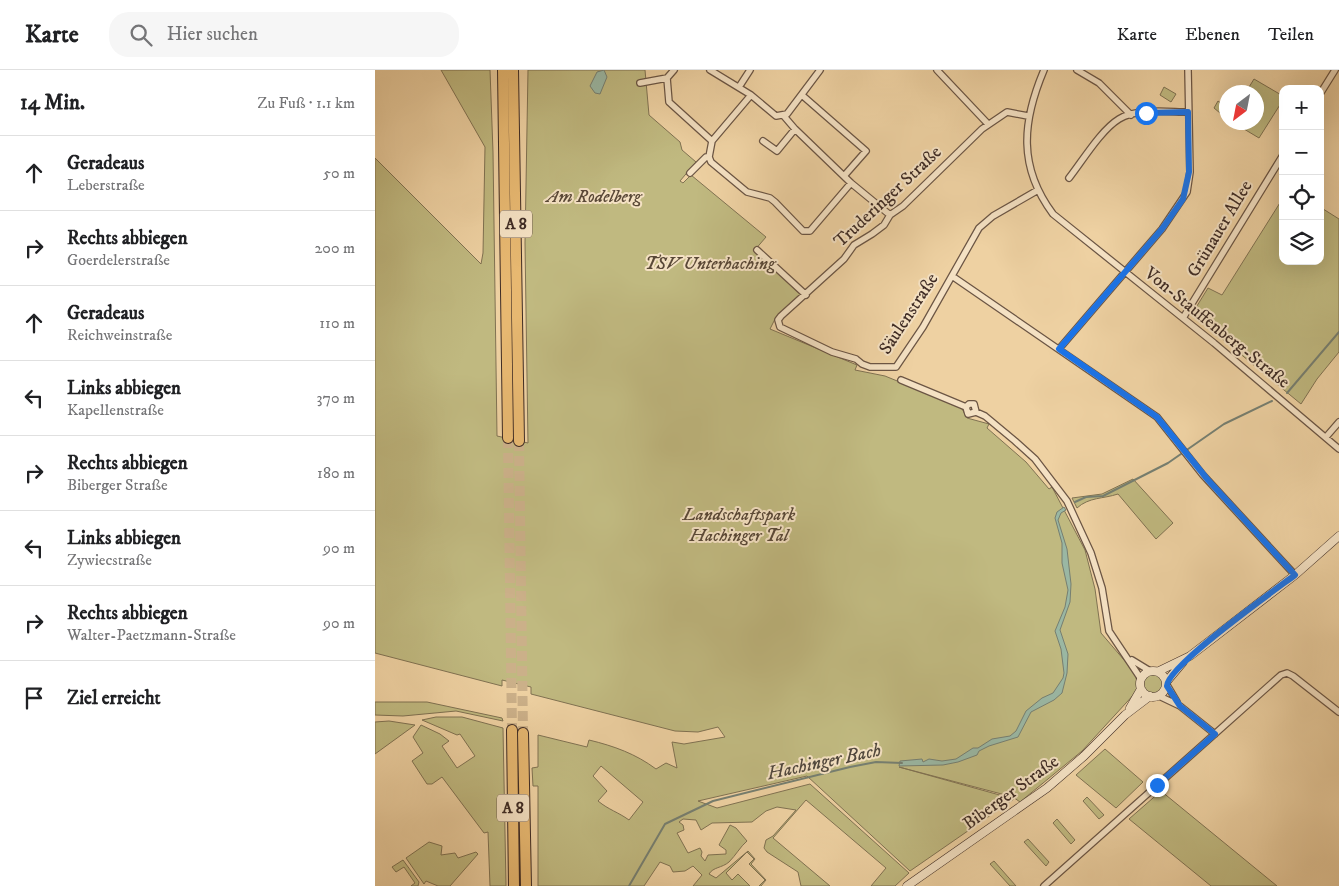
<!DOCTYPE html>
<html lang="de">
<head>
<meta charset="utf-8">
<style>
	body { margin:0; font-family:"IM FELL DW Pica",serif; background:#f6f6f6; color:#202124 }
	.controls { position:absolute; right:15px; top:15px; display:grid; overflow:hidden; border-radius:10px; box-shadow:0 5px 20px #0002 }
	.controls button { width:45px; height:45px; display:grid; place-items:center; padding:0; border:0; border-bottom:1px solid #e0e0e0; background:#fff; color:#202124; font:25px sans-serif }
	.compass { position:absolute; left:844px; top:15px; width:45px; height:45px; border-radius:50%; background:#fff; box-shadow:0 5px 20px #0002; rotate:212deg }
	.stop { position:absolute; width:15px; height:15px; margin:-11px; border:4px solid #1a73e8; border-radius:50%; background:#fff }
	.stop.end { background:#1a73e8; border-color:#fff; box-shadow:0 1px 5px #0008 }
	.list { margin:0; padding:0; list-style:none }
	h2 { display:flex; justify-content:space-between; align-items:center; height:65px; margin:0; padding:0 20px; font-size:21px }
	h2 small { font-size:16px; font-weight:400; color:#757577 }
	.list li { display:grid; grid-template-columns:32px 1fr auto; gap:15px; align-items:center; box-sizing:border-box; height:75px; padding:0 20px; border-top:1px solid #e0e0e0 }
	.list b { display:block; font-size:19px; white-space:nowrap }
	.list p { margin:0; font-size:16px; white-space:nowrap; color:#757577 }
	.list em { font-size:16px; font-style:normal; color:#757577 }
	.icon { flex:none; width:28px; height:28px; fill:none; stroke:currentColor; stroke-width:2; stroke-linecap:round; stroke-linejoin:round }
	.map { position:relative; flex:none; width:964px; height:816px; overflow:hidden }
	header { display:flex; align-items:center; gap:30px; box-sizing:border-box; height:70px; padding:0 25px; background:#fff; border-bottom:1px solid #e0e0e0 }
	header strong { font-size:24px }
	nav { display:flex; gap:28px; margin-inline-start:auto; font-size:18px }
	.search { width:350px; height:45px; background:#f6f6f6; display:flex; align-items:center; gap:12px; box-sizing:border-box; padding:0 18px; border-radius:20px; color:#757577; font-size:19px }
	main { display:flex }
	aside { flex:1; background:#fff }
	.map>svg:first-child { display:block }
	.green { fill:#c0b980; stroke:#807252; fill-rule:evenodd }
	.water { fill:#9ab7a3; stroke:#767f71 }
	.lines { fill:none; stroke-linecap:round; stroke-linejoin:round }
	.stream { stroke:#767f71; stroke-width:2 }
	.motorway-tunnel { stroke:#cbb089; stroke-width:10; stroke-dasharray:10 5; stroke-linecap:butt }
	.minor-casing { stroke:#6b5544; stroke-width:8 }
	.secondary-casing { stroke:#3f2c25; stroke-width:9 }
	.motorway-casing { stroke:#3f2c25; stroke-width:12 }
	.minor { stroke:#f4e1c3; stroke-width:5.5 }
	.secondary { stroke:#f4e1c3; stroke-width:8 }
	.motorway { stroke:#e7b871; stroke-width:10 }
	.route { stroke:#1a73e8; stroke-width:6 }
	.labels { text-anchor:middle; dominant-baseline:central; stroke-width:4; stroke-linejoin:round; paint-order:stroke }
	.shield { fill:#f4e1c3; stroke:#756254; stroke-width:1 }
	.shield-label { font-size:16px; font-weight:bold; fill:#3f2c25 }
	.park-label { font-size:18px; font-style:italic; fill:#594837; stroke:#f4e1c3 }
	.street-label { font-size:18px; fill:#3f2c25; stroke:#f4e1c3 }
	.water-label { font-size:19px; font-style:italic; fill:#51483e; stroke:#f4e1c3 }
</style>
</head>
<body>
<header>
<strong>Karte</strong>
<div class="search"><svg class="icon" aria-label="search" viewBox="0 0 24 24"><circle cx="10" cy="10" r="6"/><path d="M15 15l6 6"/></svg>Hier suchen</div>
<nav><a>Karte</a><a>Ebenen</a><a>Teilen</a></nav>
</header>
<main>
<aside>
<h2>14 Min.<small>Zu Fuß · 1.1 km</small></h2>
<ul class="list">
<li><svg class="icon" aria-label="ahead" viewBox="0 0 24 24"><path d="M12 20V5M6 11l6-6 6 6"/></svg><div><b>Geradeaus</b><p>Leberstraße</p></div><em>50 m</em></li>
<li><svg class="icon" aria-label="right" viewBox="0 0 24 24"><path d="M7 20v-9h11M14 6l5 5-5 5"/></svg><div><b>Rechts abbiegen</b><p>Goerdelerstraße</p></div><em>200 m</em></li>
<li><svg class="icon" aria-label="ahead" viewBox="0 0 24 24"><path d="M12 20V5M6 11l6-6 6 6"/></svg><div><b>Geradeaus</b><p>Reichweinstraße</p></div><em>110 m</em></li>
<li><svg class="icon" aria-label="left" viewBox="0 0 24 24"><path d="M17 20v-9H6M10 6l-5 5 5 5"/></svg><div><b>Links abbiegen</b><p>Kapellenstraße</p></div><em>370 m</em></li>
<li><svg class="icon" aria-label="right" viewBox="0 0 24 24"><path d="M7 20v-9h11M14 6l5 5-5 5"/></svg><div><b>Rechts abbiegen</b><p>Biberger Straße</p></div><em>180 m</em></li>
<li><svg class="icon" aria-label="left" viewBox="0 0 24 24"><path d="M17 20v-9H6M10 6l-5 5 5 5"/></svg><div><b>Links abbiegen</b><p>Zywiecstraße</p></div><em>90 m</em></li>
<li><svg class="icon" aria-label="right" viewBox="0 0 24 24"><path d="M7 20v-9h11M14 6l5 5-5 5"/></svg><div><b>Rechts abbiegen</b><p>Walter-Paetzmann-Straße</p></div><em>90 m</em></li>
<li><svg class="icon" aria-label="arrive" viewBox="0 0 24 24"><path d="M6 21V4h12l-3 4 3 4H6"/></svg><div><b>Ziel erreicht</b></div></li>
</ul>
</aside>
<div class="map">
<svg width="964" height="816" viewBox="0 0 964 816">
	<rect width="100%" height="100%" fill="#eed1a2"/>
	<filter id="stains"><feTurbulence type="fractalNoise" baseFrequency=".004" numOctaves="4"/><feColorMatrix values="0 0 0 0 .2 0 0 0 0 .09 0 0 0 0 .02 0 0 0 .5 -.17"/></filter>
	<radialGradient id="worn" r=".72"><stop offset=".6" stop-color="#630" stop-opacity="0"/><stop offset="1" stop-color="#630" stop-opacity=".3"/></radialGradient>
	<path class="green" d="M66,0H115L118,82L122,366L153,373L150,173L153,0H270L274,45L305,72L307,80L321,92L305,111L308,113L316,105L391,167L379,181L426,225L401,247L395,259L482,295L480,300L510,306L586,337L592,348L614,354L612,358L651,392L674,419L677,417L710,480L720,519L726,563L761,604L762,621L707,681L645,732L638,727L524,697L639,729L535,801L432,706L323,731L342,738L435,714L534,803L520,816H496L511,798L431,730L398,768L455,816H426L423,802L392,782L389,778L391,770L398,766L421,740L402,737L391,741L377,752L337,753L326,760L321,750L308,749L304,752L308,755L309,760L302,763L313,783L325,778L327,782L326,786L330,791L333,785L351,784V780L344,775L355,755L361,758L372,771C365,777 361,785 354,792C347,798 338,797 334,804L341,808L373,781L380,789L376,794L391,810L386,816H384L390,810L374,794L379,789L372,782L351,803L357,810L363,804L375,816H318L327,805L318,796L310,801L298,802L295,796L285,792L269,816H163V716H158L157,698L163,697V665L212,677L214,670C239,676 261,684 281,699L291,693L302,698L297,672L309,674L350,667L343,657L323,662L300,661L156,624V617L127,610V616L0,583V88L106,194L108,183L110,77ZM226,696L268,732L254,750C243,742 234,740 223,731L232,721L218,706Z
		M879,9L908,26V30L884,68L859,53L882,52V22H871Z
		M789,17L801,24L796,32L785,25Z
		M843,31L851,37V48L839,38Z
		M908,128V191H945V137L964,149V282L942,309L926,334L817,244L833,218L847,225Z
		M758,409L798,453L781,469L743,424C728,429 714,427 702,438L697,428L727,424Z
		M768 614a10 10 0 1 1 20 0a10 10 0 1 1-20 0Z
		M0,632H52L127,648L128,651L81,641L28,646L0,645Z
		M61,647H87L128,658L131,816H115L113,762L109,763L67,707L57,714H52L37,691L48,683L38,667L46,655L65,664L74,671L67,676L82,698L100,686L85,664L82,665L47,650Z
		M14,651L40,655L0,684V652Z
		M730,679L768,712L741,738L701,705Z
		M786,721L902,816H836L754,749Z
		M712,727L729,745L724,749L708,731Z
		M682,749L700,770L696,774L678,753Z
		M653,769L674,792L671,796L649,772Z
		M54,772L67,776L66,785L80,783L83,788L101,782L103,784L75,816H63L51,811L49,814L31,788Z
		M28,790L44,812L43,816H36L40,813L29,797L21,802L17,797Z
		M619,791L641,816H635L615,794Z"/>
	<path class="water" d="M229,0L232,7L225,24L220,23L215,16L222,2Z
		M689,437L691,440L686,443L683,450L692,479L696,514L695,532L685,560L693,584L692,603L687,623L679,630L656,642L643,667L614,676L604,681L602,685L583,692L568,695L524,696L525,691L547,689L548,692L554,689L567,691L581,689L598,678H603L617,669L635,666L641,661L651,641L667,628L678,623L688,608L689,603L686,579L680,561L690,537L693,520L687,493V473L680,448L682,442Z"/>
	<g class="lines">
		<path class="stream" d="M912,323L964,262
			M700,432L711,427L728,426L793,393L849,354L897,331
			M254,816L290,754L338,731L475,697L501,692L527,693"/>
		<path class="motorway-tunnel" d="M133,368L137,660
			M144,371L148,663"/>
		<g class="minor-casing">
			<path id="minor" d="M335,0L376,25L401,46L412,44L445,0
				M562,0L613,54
				M669,0C647,52 643,97 678,144L839,273L964,379
				M702,0L724,13L756,45
				M292,8L299,0
				M265,13L292,8L294,32L337,71
				M364,17L375,0
				M945,24L960,0
				M428,26L491,81L469,106
				M408,45L420,59
				M653,46L632,42L607,59L528,136L515,145L509,155L497,164L479,175L469,189L406,246L403,250L405,257L457,282L481,289L487,294L495,297H521L548,257L604,158L618,146L663,120
				M337,71L334,87L336,92L372,122L395,128L400,132L428,161H435L476,113
				M337,71L376,25
				M388,71L402,81L420,59L476,113L515,145
				M315,103L331,87H334
				M694,108C708,90 726,60 744,49C762,38 793,42 813,42
				M382,180L431,225
				M577,206L782,347L828,405L920,505
				M808,248L908,85
				M684,279L787,159L812,122L815,102L813,0
				M526,310L591,337
				M591,337L593,344L601,342L610,346L640,371L660,389L692,431L716,483L727,518L734,561L766,609
				M591,337L594,334H599L601,342
				M951,367L964,352
				M757,590L775,601
				M792,615L802,632
				M784,626L805,636L840,664
				M669,816L906,605L912,603L918,606L964,642"/>
		</g>
		<g class="secondary-casing">
			<path id="secondary" d="M765 614a13 13 0 1 1 26 0a13 13 0 1 1-26 0Z
				M784,601L815,586L920,505L964,466
				M792,611L808,592
				M755,638L766,619
				M532,816L672,718L709,686L750,645L775,626"/>
		</g>
		<g class="motorway-casing">
			<path id="motorway" d="M128,0L133,368
				M138,0L144,371
				M137,660L139,816
				M148,663L151,816"/>
		</g>
		<use href="#minor" class="minor"/>
		<use href="#secondary" class="secondary"/>
		<use href="#motorway" class="motorway"/>
	</g>
	<g class="lines">
		<path class="route" d="M771,43L813,42L814,102L808,129L787,159L684,279L782,347L833,410L920,505C900,520 791,597 792,616L805,636L840,664L782,715"/>
	</g>
	<g class="labels">
		<g class="shield">
			<rect x="125" y="140.5" width="32" height="27" rx="4"/>
			<rect x="122" y="724.5" width="32" height="27" rx="4"/>
		</g>
		<g class="shield-label">
			<text x="141" y="154">A 8</text>
			<text x="138" y="738">A 8</text>
		</g>
		<g class="park-label">
			<text x="219" y="127">Am Rodelberg</text>
			<text x="335" y="194">TSV Unterhaching</text>
			<text x="364" y="445">Landschaftspark<tspan x="364" dy="21">Hachinger Tal</tspan></text>
		</g>
		<g class="street-label">
			<text transform="translate(513 127) rotate(-43)">Truderinger Straße</text>
			<text transform="translate(845 159) rotate(-59)">Grünauer Allee</text>
			<text transform="translate(534 244) rotate(-57)">Säulenstraße</text>
			<text transform="translate(842 258) rotate(39)">Von-Stauffenberg-Straße</text>
			<text transform="translate(636 723) rotate(-36)">Biberger Straße</text>
		</g>
		<g class="water-label">
			<text transform="translate(449 692) rotate(-12)">Hachinger Bach</text>
		</g>
	</g>
	<rect width="100%" height="100%" filter="url(#stains)"/>
	<rect width="100%" height="100%" fill="url(#worn)"/>
</svg>
<div class="controls">
<button>+</button>
<button>−</button>
<button><svg class="icon" aria-label="locate" viewBox="0 0 24 24"><circle cx="12" cy="12" r="6"/><path d="M12 2v4M12 18v4M2 12h4M18 12h4"/></svg></button>
<button><svg class="icon" aria-label="layers" viewBox="0 0 24 24"><path d="M12 4l9 5-9 5-9-5zM3 14l9 5 9-5"/></svg></button>
</div>
<svg class="compass" viewBox="-18 -18 36 36"><path d="M0-13l5 13h-10z" fill="#e53935"/><path d="M0 13l5-13h-10z" fill="#757577"/></svg>
<div class="stop" style="left:771px;top:43px"></div>
<div class="stop end" style="left:782px;top:715px"></div>
</div>
</main>
</body>
</html>
